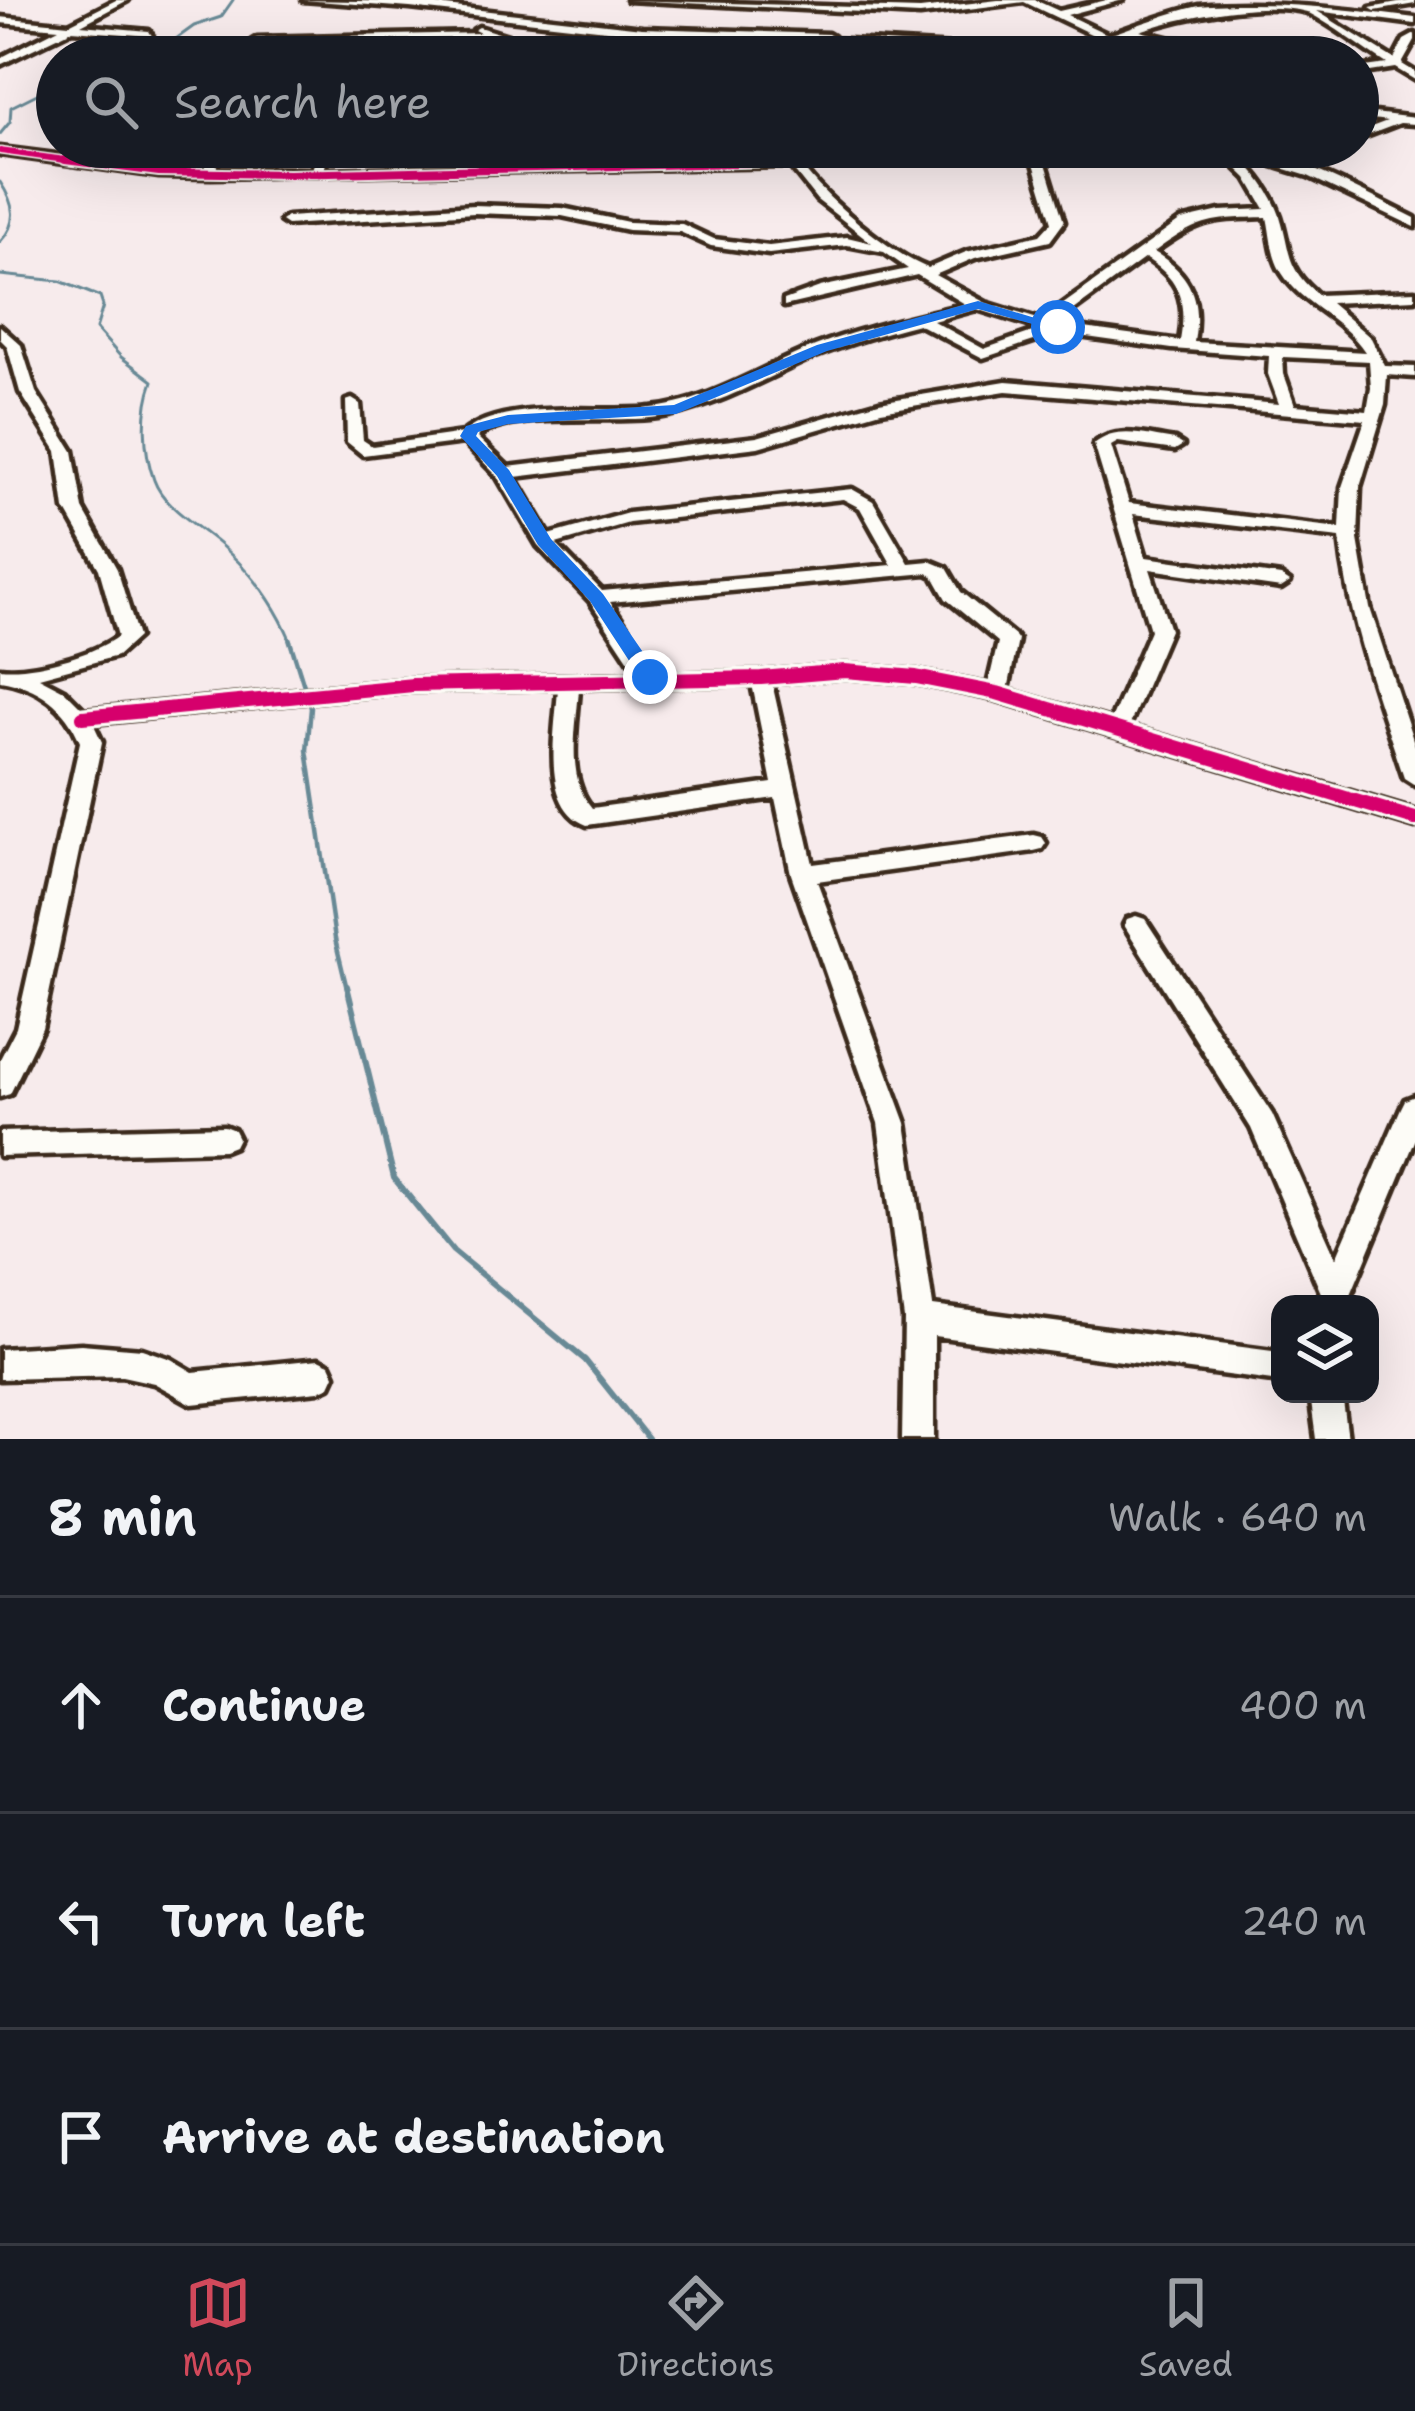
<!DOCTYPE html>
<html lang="en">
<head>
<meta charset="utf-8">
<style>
	body { margin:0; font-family:"Shantell Sans",sans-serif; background:#20242c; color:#f1f3f6 }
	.controls { position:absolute; right:36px; bottom:36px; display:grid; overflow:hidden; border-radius:24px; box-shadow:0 12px 48px #0002 }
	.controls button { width:108px; height:108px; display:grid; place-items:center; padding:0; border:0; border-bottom:3px solid #363941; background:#171b24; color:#f1f3f6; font:60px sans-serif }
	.stop { position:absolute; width:36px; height:36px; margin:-27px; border:9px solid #1a73e8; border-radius:50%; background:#fff }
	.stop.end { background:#1a73e8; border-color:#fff; box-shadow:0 3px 12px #0008 }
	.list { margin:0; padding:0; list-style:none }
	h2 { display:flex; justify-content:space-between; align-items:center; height:156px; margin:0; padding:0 48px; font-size:51px }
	h2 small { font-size:39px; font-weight:400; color:#9ea1a6 }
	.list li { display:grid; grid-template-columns:78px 1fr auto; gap:36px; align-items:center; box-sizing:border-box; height:216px; padding:0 48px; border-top:3px solid #363941 }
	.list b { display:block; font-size:45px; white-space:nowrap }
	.list em { font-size:39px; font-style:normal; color:#9ea1a6 }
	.icon { flex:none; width:66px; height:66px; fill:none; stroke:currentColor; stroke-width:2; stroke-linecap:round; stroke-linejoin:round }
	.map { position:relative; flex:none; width:1415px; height:1439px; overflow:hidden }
	.search { position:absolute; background:#171b24; box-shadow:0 12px 48px #0002; left:36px; right:36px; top:36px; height:132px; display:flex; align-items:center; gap:30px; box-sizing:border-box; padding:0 42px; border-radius:66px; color:#9ea1a6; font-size:45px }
	.sheet { height:804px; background:#171b24 }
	nav { display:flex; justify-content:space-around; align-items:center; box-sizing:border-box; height:168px; border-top:3px solid #363941; background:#171b24; font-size:33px; color:#9ea1a6 }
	nav a { display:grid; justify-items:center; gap:6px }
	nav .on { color:#d1495b }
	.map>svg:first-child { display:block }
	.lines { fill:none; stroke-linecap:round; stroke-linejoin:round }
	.stream-far2 { stroke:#678995; stroke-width:3 }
	.stream-far1 { stroke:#678995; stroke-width:4.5 }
	.stream { stroke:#678995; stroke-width:6 }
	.minor-casing { stroke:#3b2a1e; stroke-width:9 }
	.minor { fill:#fdfcf7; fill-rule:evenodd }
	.cycleway-far2-casing { stroke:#fdfcf7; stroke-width:9 }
	.cycleway-far1-casing { stroke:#fdfcf7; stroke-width:12 }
	.cycleway-casing { stroke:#fdfcf7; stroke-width:21 }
	.cycleway-far2 { stroke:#d6006c; stroke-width:6 }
	.cycleway-far1 { stroke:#d6006c; stroke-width:8 }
	.cycleway { stroke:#d6006c; stroke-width:14 }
	.route { fill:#1a73e8 }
</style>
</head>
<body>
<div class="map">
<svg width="1415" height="1439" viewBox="0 0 1415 1439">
	<rect width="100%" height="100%" fill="#f7ebec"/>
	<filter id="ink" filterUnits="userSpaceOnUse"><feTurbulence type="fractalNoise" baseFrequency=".00833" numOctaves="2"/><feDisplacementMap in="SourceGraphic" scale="24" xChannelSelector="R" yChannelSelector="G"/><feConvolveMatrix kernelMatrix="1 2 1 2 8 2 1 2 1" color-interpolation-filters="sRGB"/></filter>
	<g filter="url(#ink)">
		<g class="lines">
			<path class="stream-far2" d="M109,57L169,44L194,26L221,17L233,0
				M0,134L10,122L11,107L57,84
				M0,182C14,203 19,222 0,242
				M0,275L60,281L100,297L103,306L96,329L121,357L153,381C142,410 143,450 154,480C164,509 206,530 227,551C255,576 276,606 291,641"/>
			<path class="stream-far1" d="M289,638L311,708L307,750L335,939L347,989"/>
			<path class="stream" d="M347,986L394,1178L453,1251L585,1360L648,1439"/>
			<g class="minor-casing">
				<path id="minor" d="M116,0H128L81,25L149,31L152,36L72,30L0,65V58L59,28L0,23V17L69,24Z
					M303,0L410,2L642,28L828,34L833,37L830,39L1095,54L1100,57L826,45L821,42L823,40L642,34L410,8Z
					M627,0L920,9L998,0H1035L1059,11L1107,0H1123L1067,15L1109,35C1138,25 1169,13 1199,6C1270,0 1345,9 1415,18V24L1317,11L1394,59L1404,40L1415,34V41L1402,64L1415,72V80L1395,68L1358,74V68L1387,64C1361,47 1334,26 1307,12C1260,0 1187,16 1140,31L1172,39L1314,44L1317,49L1172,45L1130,34L1117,39L1152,57H1139L1024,2L920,15Z
					M1415,0V4L1375,11L1370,8Z
					M479,27L575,57H559L494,37L257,44L252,41L257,38L480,33L474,30Z
					M630,48L722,54L727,57L626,53Z
					M1358,111L1415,118V124L1400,123L1358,139V132L1387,121L1358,117Z
					M204,147H216L217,169L312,170L319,147H331L324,170L825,158L962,147H1009L1003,150L802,166C824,198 893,255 928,268L966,252L1040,235L1052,222L1029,147H1041L1064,222L1050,241L975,258L935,275L986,303L1041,320L1181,220L1220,211L1265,209L1247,178L1215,147C1285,147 1353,188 1415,218V227L1308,176L1237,154C1255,171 1272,192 1280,216C1291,251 1285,266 1315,292L1319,295L1415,291V299L1330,303L1371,338L1385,366L1415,367V377L1387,375L1385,405L1360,487L1358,539L1370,608L1415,746V785L1404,778C1378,699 1349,622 1340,538L1133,514L1146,557L1281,576L1290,582L1281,588L1150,569L1170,630L1129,726L1415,811V827L994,699L916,683L845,677L772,683L813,864L1034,835L1042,837L1046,843L1042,849L1034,851L817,881L906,1123L933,1306L1280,1352V1382L934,1336V1439H902L904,1319L878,1123L791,874L775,798L587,825C539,806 556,728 558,688L413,691L93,723L102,742L42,1028L10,1094L0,1097V1059L16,1028L80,742C66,706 38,686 0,680V668C31,672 94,655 118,636L99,569L65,509L57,451L20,392L7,346L0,339V326L21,345L36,392L73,451L83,509L117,569L138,637L117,656L39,677L64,690L84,710L413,679L638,674L590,601L538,546L497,476L464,442L363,455L347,442L346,401L352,399L360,404L363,440L372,446L463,433C503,398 600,414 652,408C710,402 761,367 815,346C863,327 915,317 965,304L917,275L784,306V300L820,287L908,269L884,252L847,245L769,254L711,246L680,232L628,230L562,216L474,213L287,225L281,221L287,217L474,205L562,208L628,222L682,224L714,239L769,246L847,237L872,243L817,200L790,166L211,177L159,176L0,154V148L159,168L205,169ZM1267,217C1271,235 1271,256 1282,273C1303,306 1344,319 1365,352L1194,342C1201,300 1192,274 1154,252C1201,218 1211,219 1267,217ZM1145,258C1180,279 1187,302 1180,341L1055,324ZM977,309L1041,329L984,349L933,321ZM918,324L983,358L1058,333L1172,349L1269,356L1268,374L1279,404L1006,381L879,402L757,437L508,467L477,437C509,410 614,424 658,417C711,409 756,383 804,361C841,345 879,334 918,324ZM1283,357L1369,361L1371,388L1367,411L1295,405L1284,374ZM1006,391L1365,420L1342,487L1340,528L1129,503L1111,446L1118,442L1175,450L1183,445L1175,440C1147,436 1117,425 1094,444L1150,630L1111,720L1008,690L1018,640L1015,636L961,592L947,568L930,561L909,563L873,501L852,489L628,513L549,535L515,477L758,447L881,411ZM843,499L860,508L892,565L602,591L556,544L629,523ZM927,573L933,576L946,599L998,642L988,685L916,671L845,665L761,672L658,674L610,602ZM752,684L772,783L592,808C565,777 577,726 579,688Z
					M1136,916L1145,919L1272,1114L1336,1258L1401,1108L1405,1100L1415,1096V1141L1347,1304H1317L1321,1293L1251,1128L1124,925L1127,919Z
					M224,1126L234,1130L238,1138L234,1146L224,1150L0,1156V1132Z
					M81,1344L142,1349L171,1359L193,1372L319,1359L330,1364L335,1375L330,1386L319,1391L192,1404L154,1383L122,1376L0,1379V1349Z
					M1310,1394H1342L1348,1439H1316Z"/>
			</g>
			<use href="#minor" class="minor"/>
			<g class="cycleway-far2-casing">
				<path id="cycleway-far2" d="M0,151L87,163
					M800,163L1003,147"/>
			</g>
			<g class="cycleway-far1-casing">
				<path id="cycleway-far1" d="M65,160L159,172L289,174L854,160"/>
			</g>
			<g class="cycleway-casing">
				<path id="cycleway" d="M83,717L413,685L761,678L845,671L916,677L997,693L1415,819"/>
			</g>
			<use href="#cycleway-far2" class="cycleway-far2"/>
			<use href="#cycleway-far1" class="cycleway-far1"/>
			<use href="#cycleway" class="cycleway"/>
		</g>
	</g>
	<path class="route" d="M978,301L1065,327L1058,331L978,309L827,351L676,414L508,424L478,432L476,436L509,470L551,539L603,594L660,677L657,682H643L590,601L538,545L497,476L460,436L466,426L508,415L674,405L817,345Z"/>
</svg>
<div class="controls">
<button><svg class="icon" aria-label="layers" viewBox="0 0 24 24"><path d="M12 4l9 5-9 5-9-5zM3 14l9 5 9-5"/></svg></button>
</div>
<div class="stop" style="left:1058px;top:327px"></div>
<div class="stop end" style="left:650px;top:677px"></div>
<div class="search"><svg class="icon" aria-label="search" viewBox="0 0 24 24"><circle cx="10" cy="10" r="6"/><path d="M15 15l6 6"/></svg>Search here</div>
</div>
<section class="sheet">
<h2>8 min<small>Walk · 640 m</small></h2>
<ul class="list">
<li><svg class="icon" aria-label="ahead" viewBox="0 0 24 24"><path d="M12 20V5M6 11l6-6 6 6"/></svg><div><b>Continue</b></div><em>400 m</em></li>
<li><svg class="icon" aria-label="left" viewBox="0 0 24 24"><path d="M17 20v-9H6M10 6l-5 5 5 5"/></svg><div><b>Turn left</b></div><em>240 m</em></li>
<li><svg class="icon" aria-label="arrive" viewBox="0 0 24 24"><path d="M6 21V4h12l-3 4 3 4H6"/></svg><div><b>Arrive at destination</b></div></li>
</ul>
</section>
<nav>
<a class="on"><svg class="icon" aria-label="map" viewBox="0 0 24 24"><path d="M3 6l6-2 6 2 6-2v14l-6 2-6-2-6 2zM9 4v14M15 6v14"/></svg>Map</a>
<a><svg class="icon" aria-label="directions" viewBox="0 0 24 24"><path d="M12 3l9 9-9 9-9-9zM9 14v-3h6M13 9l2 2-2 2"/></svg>Directions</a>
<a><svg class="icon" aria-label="saved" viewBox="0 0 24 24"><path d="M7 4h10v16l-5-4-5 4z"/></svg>Saved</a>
</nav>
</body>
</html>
